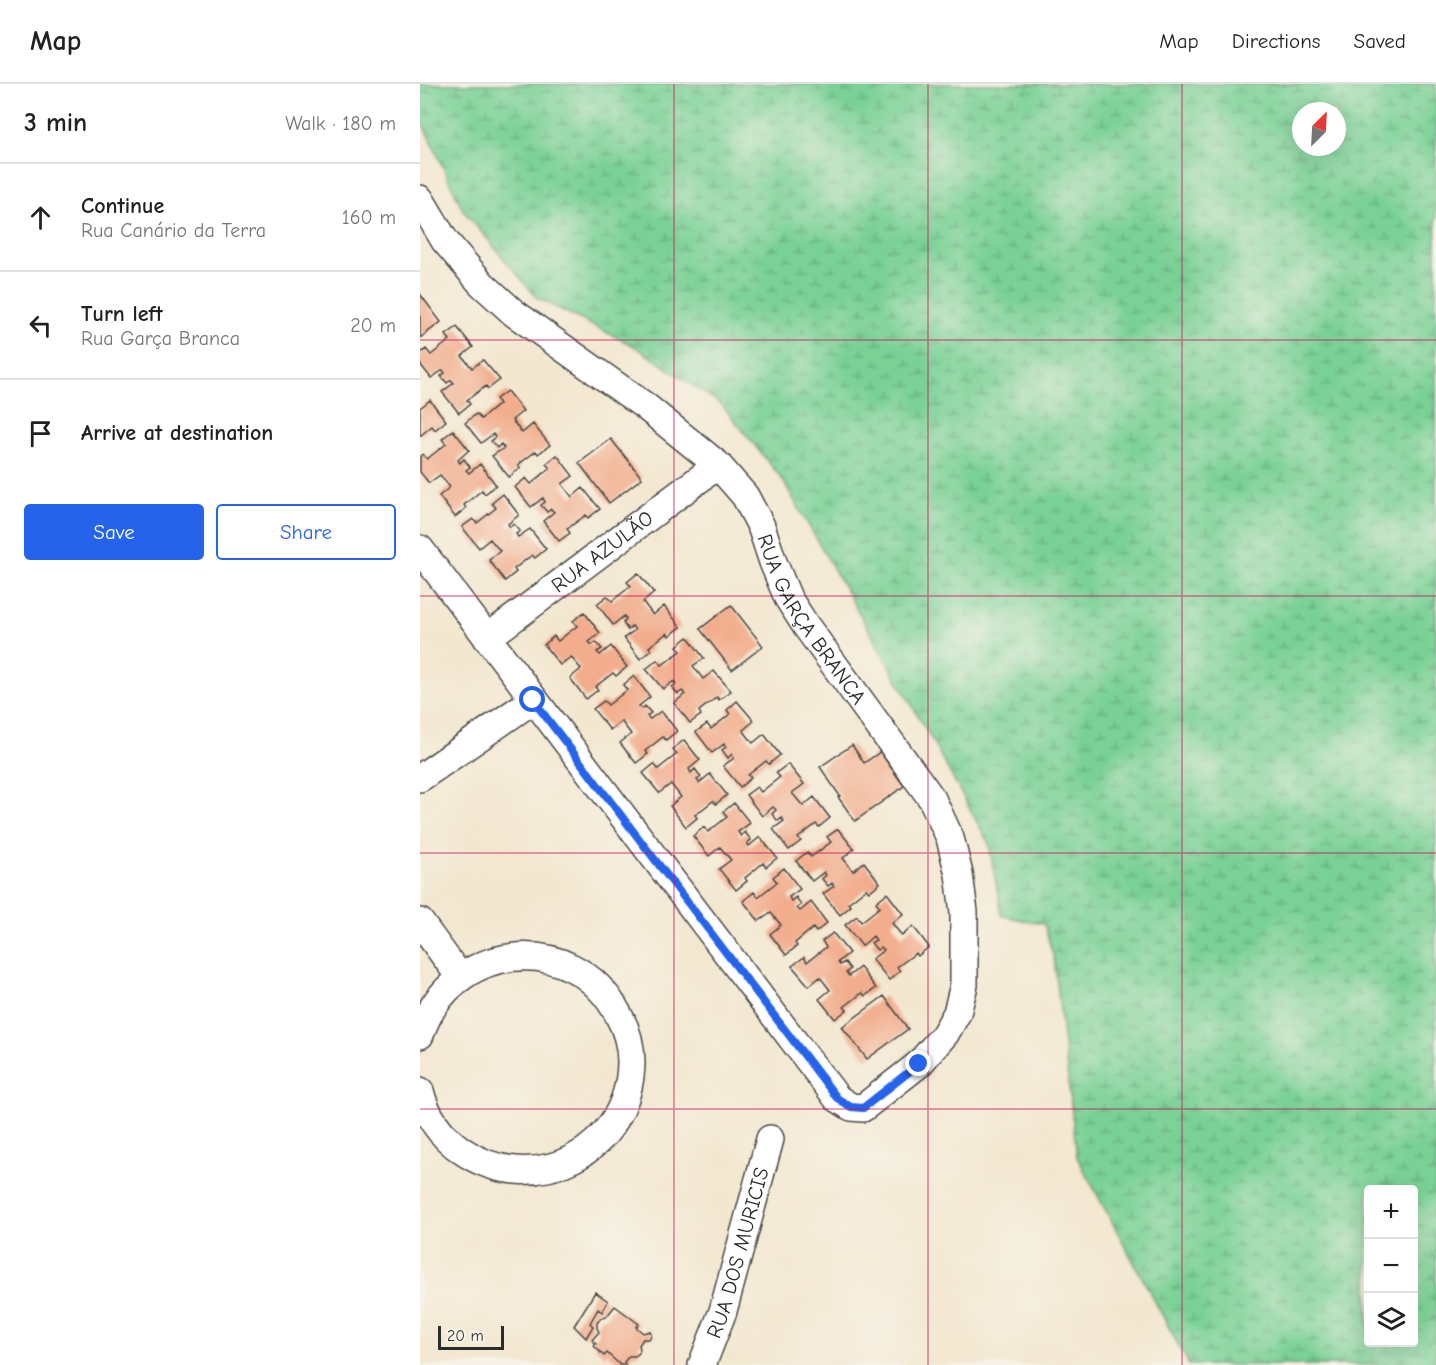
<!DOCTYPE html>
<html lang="en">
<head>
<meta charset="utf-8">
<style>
	body { margin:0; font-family:"Comic Neue",sans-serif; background:#f6f6f6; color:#202124 }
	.controls { position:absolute; right:18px; bottom:18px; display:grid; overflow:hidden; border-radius:6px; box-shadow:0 6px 24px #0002 }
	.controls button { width:54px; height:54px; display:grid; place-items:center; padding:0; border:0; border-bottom:2px solid #e0e0e0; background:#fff; color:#202124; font:30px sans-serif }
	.compass { position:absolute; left:872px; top:18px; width:54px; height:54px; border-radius:50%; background:#fff; box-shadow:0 6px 24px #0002; rotate:24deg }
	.scale { position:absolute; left:18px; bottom:15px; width:66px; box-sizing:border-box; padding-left:6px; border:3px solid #2b2b2b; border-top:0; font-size:16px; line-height:21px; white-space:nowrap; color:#2b2b2b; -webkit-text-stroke:4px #f7f3e8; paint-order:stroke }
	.stop { position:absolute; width:18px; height:18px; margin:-14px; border:4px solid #2563eb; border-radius:50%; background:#fff }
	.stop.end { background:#2563eb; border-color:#fff; box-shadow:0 2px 6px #0008 }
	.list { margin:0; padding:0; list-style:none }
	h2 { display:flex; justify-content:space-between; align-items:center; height:78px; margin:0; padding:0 24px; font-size:26px }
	h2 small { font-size:20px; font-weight:400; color:#757577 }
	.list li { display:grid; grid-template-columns:39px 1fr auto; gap:18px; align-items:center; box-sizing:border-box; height:108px; padding:0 24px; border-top:2px solid #e0e0e0 }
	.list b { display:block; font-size:22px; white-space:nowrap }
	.list p { margin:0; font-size:20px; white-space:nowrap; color:#757577 }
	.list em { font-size:20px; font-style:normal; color:#757577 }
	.actions { display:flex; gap:12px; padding:18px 24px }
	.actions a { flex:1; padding:14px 0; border:2px solid #2563eb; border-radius:6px; text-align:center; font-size:21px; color:#2563eb }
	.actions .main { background:#2563eb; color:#fff }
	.icon { flex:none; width:33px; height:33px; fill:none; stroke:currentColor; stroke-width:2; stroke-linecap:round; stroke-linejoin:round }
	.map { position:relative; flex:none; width:1016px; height:1281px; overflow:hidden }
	header { display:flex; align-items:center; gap:36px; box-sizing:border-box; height:84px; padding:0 30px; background:#fff; border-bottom:2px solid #e0e0e0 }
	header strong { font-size:28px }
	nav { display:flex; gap:33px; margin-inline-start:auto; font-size:21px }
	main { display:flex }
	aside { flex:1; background:#fff }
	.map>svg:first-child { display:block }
	.wetland { fill:url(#wetland-marsh); stroke:#527e60; stroke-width:1.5; fill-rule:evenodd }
	.building { fill:#f2ad8d }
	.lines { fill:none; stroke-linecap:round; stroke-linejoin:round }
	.minor-casing { stroke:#494744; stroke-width:30 }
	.minor { stroke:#fff; stroke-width:27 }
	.route { stroke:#2563eb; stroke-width:8 }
	.grid { fill:none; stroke:#c2185b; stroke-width:1.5; stroke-opacity:0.55 }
	.labels { text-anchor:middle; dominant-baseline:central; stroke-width:5; stroke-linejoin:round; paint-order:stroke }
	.street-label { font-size:21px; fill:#2b2b2b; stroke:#f7f3e8 }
</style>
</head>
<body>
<header>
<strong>Map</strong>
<nav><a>Map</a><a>Directions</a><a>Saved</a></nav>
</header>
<main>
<aside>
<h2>3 min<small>Walk · 180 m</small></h2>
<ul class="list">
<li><svg class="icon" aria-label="ahead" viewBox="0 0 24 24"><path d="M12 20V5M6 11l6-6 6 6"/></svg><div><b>Continue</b><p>Rua Canário da Terra</p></div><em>160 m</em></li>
<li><svg class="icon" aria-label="left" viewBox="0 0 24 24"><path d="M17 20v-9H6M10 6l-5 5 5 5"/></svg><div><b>Turn left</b><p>Rua Garça Branca</p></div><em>20 m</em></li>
<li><svg class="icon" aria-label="arrive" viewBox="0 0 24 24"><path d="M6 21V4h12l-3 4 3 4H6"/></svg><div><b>Arrive at destination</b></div></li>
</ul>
<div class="actions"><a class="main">Save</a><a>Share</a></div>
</aside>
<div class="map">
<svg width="1016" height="1281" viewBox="0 0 1016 1281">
	<defs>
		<pattern id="wetland-marsh" width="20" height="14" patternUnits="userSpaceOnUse" patternTransform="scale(1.5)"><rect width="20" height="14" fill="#7ad196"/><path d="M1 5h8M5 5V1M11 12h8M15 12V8" fill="none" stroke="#64aa7b"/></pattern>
	</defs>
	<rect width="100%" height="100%" fill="#f7f3e8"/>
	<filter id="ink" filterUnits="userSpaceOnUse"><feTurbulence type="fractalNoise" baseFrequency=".0167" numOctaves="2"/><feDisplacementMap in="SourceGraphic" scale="12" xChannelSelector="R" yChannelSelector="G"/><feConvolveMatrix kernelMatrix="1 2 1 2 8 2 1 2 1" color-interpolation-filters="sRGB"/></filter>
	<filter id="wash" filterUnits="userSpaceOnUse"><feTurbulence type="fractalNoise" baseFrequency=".008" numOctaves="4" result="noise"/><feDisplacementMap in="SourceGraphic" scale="24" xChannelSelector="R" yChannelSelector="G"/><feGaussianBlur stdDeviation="1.35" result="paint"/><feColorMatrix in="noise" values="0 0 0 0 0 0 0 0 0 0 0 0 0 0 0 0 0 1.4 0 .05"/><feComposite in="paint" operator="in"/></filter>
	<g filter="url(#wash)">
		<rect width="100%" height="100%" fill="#f3e7d0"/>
		<path class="wetland" d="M0,0H1016V1281H768L767,1277L657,1073L634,875L624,840L582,832L569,760L514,660L362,395L302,321L214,262L117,214L43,126L0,34ZM881,27H917V63H881ZM948,1106H994V1258H948Z"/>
		<g id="blocks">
			<path class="building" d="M0,210L21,238L0,254Z
				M37,243L53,263L42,272L52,284L63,276L80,296L68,305L66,302L47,316L50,320L39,329L22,308L34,299L31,296L27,299L21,292L25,289L23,286L11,294L0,280V270L6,265L11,271L30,256L26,251Z
				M87,307L103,327L92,336L102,349L113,340L130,361L118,370L116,367L98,381L100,384L89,393L72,372L84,364L81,360L77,364L71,357L75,353L73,350L61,359L45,339L56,330L61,335L79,320L76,315Z
				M10,316L26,337L15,346L12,342L0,352V324Z
				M33,346L49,366L38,376L40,379L44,375L50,383L46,386L49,389L60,380L76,401L65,410L62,406L44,421L46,424L35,433L19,412L30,403L20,391L9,399L0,388V373L3,370L7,375L26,360L22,355Z
				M191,355L222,394L189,419L159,379Z
				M137,371L153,392L142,400L152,413L163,404L180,425L168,434L166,431L147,445L150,449L139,457L123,437L134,428L131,425L127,428L121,421L125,418L123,414L111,423L95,403L106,394L111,400L130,384L126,380Z
				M83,410L99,431L88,440L90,443L94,440L100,447L96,450L98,453L110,445L126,465L115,474L112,471L94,485L96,488L85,497L69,476L80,467L70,455L59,464L42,443L53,435L57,439L76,424L72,419Z
				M218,489L234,509L223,518L233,531L244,522L261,543L249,552L247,549L229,563L231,566L220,575L204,554L215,546L212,542L208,546L203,539L206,535L204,532L193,541L177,520L187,512L192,517L211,502L207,498Z
				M311,521L343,562L312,586L280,545Z
				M164,528L180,549L169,558L172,561L176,558L182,565L177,568L180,571L191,562L207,583L196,592L193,589L175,603L178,606L166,615L150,594L161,585L151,573L140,581L124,561L134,552L138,557L157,542L153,537Z
				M268,553L284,574L273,582L283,595L294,587L311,607L299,616L297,613L279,627L281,631L270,639L254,619L265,610L262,607L258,610L252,603L256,600L254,597L243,605L226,585L237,576L242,581L261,567L257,562Z
				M214,592L230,613L219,622L222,625L225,622L231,629L227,632L230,635L241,627L257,647L246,656L243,653L225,667L228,670L216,679L200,659L211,650L201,637L190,646L173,625L184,617L188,621L207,606L203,601Z
				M317,617L334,637L323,646L333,659L344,650L360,671L349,680L346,677L328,691L331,694L320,703L303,682L314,674L312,670L308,674L302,666L306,663L304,660L292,669L276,648L287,640L291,645L310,630L307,626Z
				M264,656L280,676L269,685L271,689L275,685L281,693L277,696L279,699L290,690L307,711L296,720L293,717L275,731L277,734L266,743L250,722L261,713L251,700L239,709L223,689L234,680L238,685L257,670L253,665Z
				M432,661L444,679L460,668L484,702L435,737L418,713L420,712L400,683Z
				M368,680L384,700L372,709L383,722L394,713L410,734L399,743L396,740L378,754L381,757L369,766L353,745L364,737L362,734L358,737L352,730L356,726L353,723L342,732L326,711L337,703L341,708L360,693L356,689Z
				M314,719L330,739L318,748L321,752L325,748L331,756L327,759L329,762L340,753L357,774L346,783L343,779L325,794L327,797L316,806L299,785L311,776L300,763L289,772L273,752L284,743L288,748L307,733L303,728Z
				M418,745L434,765L423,774L433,787L444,778L460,799L449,808L446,805L428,819L431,822L420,831L403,810L414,802L412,799L408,802L402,795L406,791L404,788L392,797L376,777L387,768L391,773L411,758L407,753Z
				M364,784L380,805L369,813L371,817L376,813L381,821L377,824L380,827L391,818L407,839L396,848L393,844L375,859L377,862L366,871L350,850L361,841L351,829L339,837L323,817L334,808L338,813L357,798L353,793Z
				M467,809L483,830L472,839L482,852L493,842L509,863L498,872L496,869L477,883L480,887L469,896L452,875L464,866L461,863L457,866L451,859L456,856L453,852L442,862L425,841L437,832L441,838L460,823L456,818Z
				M413,849L429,869L418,878L420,881L425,878L430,885L426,889L429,892L440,883L456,904L445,912L442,909L424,923L427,926L415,935L399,915L410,906L400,893L389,902L372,882L384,873L387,878L406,863L402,857Z
				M464,912L488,945L447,975L422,943Z
				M175,1208L188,1217L182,1228L178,1225L170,1239L173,1242L166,1254L154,1242Z
				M195,1222L219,1240L216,1243L223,1249L230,1247L231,1249V1252L229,1255H223L219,1261L220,1265L219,1269L215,1272H209L204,1278L206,1281H199V1280L187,1269L184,1272L174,1262L176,1260L172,1256L179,1248L177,1244V1239L181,1234L186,1233Z"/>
		</g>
	</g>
	<g filter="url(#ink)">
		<use href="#blocks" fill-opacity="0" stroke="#494744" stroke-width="1.5"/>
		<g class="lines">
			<g class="minor-casing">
				<g id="minor">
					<path id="s1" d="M0,115L25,157L61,199L94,229L225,322L298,381L325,412L341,442L353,478L368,514L386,542L512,715L530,754L539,790L544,828V901L537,929L525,950L499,980L443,1024L431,1023L417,1014L0,465"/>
					<path id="s2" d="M67,554L298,381"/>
					<path d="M0,694L113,616"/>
					<path d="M0,838L40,893"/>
					<path d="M0,951C29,859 152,843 198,930C206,944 211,961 211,978C210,1067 114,1117 41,1066C21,1052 6,1031 0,1007"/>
					<path id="s3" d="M282,1281L303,1227L350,1055"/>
				</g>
			</g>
			<use href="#minor" class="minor"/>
		</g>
	</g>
	<g class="lines" filter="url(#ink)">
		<path class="route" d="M113,616L417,1014L431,1023L443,1024L499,980"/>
	</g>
	<path class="grid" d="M254,0V1281M508,0V1281M762,0V1281M0,256H1016M0,512H1016M0,769H1016M0,1025H1016"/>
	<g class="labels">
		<g class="street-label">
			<text stroke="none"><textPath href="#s2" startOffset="144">RUA AZULÃO</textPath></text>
			<text stroke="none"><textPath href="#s1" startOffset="585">RUA GARÇA BRANCA</textPath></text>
			<text stroke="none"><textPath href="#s3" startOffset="118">RUA DOS MURICIS</textPath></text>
		</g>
	</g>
</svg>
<div class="controls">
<button>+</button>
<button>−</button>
<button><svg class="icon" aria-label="layers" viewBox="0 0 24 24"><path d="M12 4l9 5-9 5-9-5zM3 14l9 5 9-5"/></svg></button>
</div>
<svg class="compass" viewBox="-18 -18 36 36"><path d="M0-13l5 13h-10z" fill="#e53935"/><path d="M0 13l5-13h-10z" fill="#757577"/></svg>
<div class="scale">20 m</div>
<div class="stop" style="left:113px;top:616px"></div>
<div class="stop end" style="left:499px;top:980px"></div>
</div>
</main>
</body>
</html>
